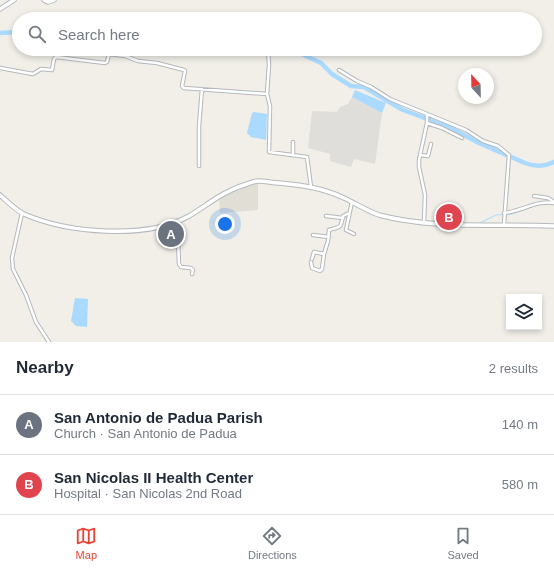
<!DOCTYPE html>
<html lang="en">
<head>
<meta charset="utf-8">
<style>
	body { margin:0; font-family:Helvetica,sans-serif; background:#f2f2f3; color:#1f2937 }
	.controls { position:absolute; right:12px; bottom:12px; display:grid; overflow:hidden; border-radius:0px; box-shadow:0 2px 6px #0003 }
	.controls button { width:36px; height:36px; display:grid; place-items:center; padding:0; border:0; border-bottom:1px solid #e0e1e3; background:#fff; color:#1f2937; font:20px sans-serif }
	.compass { position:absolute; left:458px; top:68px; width:36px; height:36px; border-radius:50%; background:#fff; box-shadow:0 2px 6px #0003; rotate:338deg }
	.you { position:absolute; left:225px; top:224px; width:14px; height:14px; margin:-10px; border:3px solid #fff; border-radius:50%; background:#1a73e8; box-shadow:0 0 0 6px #1a73e833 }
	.badge { display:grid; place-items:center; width:26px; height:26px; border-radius:50%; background:#ea4335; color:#fff; font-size:13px; font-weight:700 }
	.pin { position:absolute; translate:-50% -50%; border:2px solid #fff; box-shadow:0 1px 4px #0006 }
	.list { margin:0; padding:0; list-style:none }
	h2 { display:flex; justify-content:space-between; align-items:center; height:52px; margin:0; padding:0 16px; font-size:17px }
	h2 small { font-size:13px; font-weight:400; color:#747a83 }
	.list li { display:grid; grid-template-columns:26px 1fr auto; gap:12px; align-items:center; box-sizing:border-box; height:60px; padding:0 16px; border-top:1px solid #e0e1e3 }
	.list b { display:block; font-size:15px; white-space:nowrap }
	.list p { margin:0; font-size:13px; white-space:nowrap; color:#747a83 }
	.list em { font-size:13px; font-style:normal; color:#747a83 }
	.icon { flex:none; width:22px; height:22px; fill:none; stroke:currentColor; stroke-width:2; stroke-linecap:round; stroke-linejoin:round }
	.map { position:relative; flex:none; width:554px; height:342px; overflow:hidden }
	.search { position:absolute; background:#fff; box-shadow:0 2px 6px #0003; left:12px; right:12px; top:12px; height:44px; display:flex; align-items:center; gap:10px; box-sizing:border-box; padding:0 14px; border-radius:22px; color:#747a83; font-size:15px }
	.sheet { height:172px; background:#fff }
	nav { display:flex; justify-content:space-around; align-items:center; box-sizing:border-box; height:56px; border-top:1px solid #e0e1e3; background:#fff; font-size:11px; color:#747a83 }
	nav a { display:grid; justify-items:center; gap:2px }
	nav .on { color:#ea4335 }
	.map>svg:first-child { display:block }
	.industrial { fill:#e0deda }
	.education { fill:#e1ded6 }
	.water { fill:#aadaff }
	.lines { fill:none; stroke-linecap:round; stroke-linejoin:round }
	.stream { stroke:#aadaff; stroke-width:1 }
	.river { stroke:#aadaff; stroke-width:4.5 }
	.street-casing { stroke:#b5b8bc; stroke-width:4.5 }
	.secondary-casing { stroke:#b6babf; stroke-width:5.5 }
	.street { stroke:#fff; stroke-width:2.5 }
	.secondary { stroke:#fff; stroke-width:3.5 }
</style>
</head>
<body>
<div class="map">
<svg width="554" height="342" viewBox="0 0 554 342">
	<rect width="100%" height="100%" fill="#f1efe8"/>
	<path class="industrial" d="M352,97L382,113L375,164L354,159L351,167L330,161V154L308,148L312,111L337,112L340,107L348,104Z"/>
	<path class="education" d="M258,183V210L220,213L219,197L242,187Z"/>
	<path class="water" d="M355,90L386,103L382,113L352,97Z
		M254,112L267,114L266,140L251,137L247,133L252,113Z
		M75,298L88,299L87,327L76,326L71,321Z"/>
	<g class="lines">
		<path class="stream" d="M482,222L496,215L512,214L528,208"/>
		<path class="river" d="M141,19L157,16L182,19
			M0,33L19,32
			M291,49L321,63L332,74L351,86L364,87L403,110L449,127L479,143L525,163C535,167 544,167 554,162"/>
		<g class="street-casing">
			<path id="street" d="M0,68L33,74L41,69L52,70L54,59L56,57L105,63L107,62L109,54L125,56L138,61L157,63L184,70L185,71L182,86L184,88L267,94L270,106L269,152L307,157L311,187
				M339,70L357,81L371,87L390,99L427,114V123
				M267,94L269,65L268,49
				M427,114L466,130L483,141L498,146L509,155L504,224
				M293,142V155
				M420,155L428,156L431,144
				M199,166V126L202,89
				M534,196L548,198L554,202
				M352,202L346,230L354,234
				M22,213L12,258L13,269L26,295L36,322L49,342
				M504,213C523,211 536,200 554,203
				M326,216L343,218
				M424,222L425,195L419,167V160L427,123L442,128L462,138
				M173,223L178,239L179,264L181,267L191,268L193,270L192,274
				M313,235L329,237
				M324,254L328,241L329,230C341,226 340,230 343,216L349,213
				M311,262L312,268L320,271L322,269L324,254L314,252L312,259"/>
		</g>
		<g class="secondary-casing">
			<path id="secondary" d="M44,0L48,2L54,0
				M0,9L14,0
				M0,195C7,201 15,210 24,214C67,233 146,240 189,216C209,204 223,191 247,184C250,183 254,181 258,181C265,181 273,183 279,183C302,185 323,188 344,198C355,203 367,211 379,215C436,230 496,223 554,226"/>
		</g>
		<use href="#street" class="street"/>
		<use href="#secondary" class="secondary"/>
	</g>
</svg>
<div class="controls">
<button><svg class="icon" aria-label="layers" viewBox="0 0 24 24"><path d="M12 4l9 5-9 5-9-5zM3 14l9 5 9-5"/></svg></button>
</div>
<svg class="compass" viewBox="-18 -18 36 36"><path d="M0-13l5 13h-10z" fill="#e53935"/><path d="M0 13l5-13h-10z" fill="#747a83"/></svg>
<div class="you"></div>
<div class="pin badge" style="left:171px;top:234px;background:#6b7280">A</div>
<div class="pin badge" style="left:449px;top:217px;background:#e0444e">B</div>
<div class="search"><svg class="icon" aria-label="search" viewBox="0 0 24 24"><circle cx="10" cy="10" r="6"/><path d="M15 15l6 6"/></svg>Search here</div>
</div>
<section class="sheet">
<h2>Nearby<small>2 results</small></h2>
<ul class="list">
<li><span class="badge" style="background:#6b7280">A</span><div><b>San Antonio de Padua Parish</b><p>Church · San Antonio de Padua</p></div><em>140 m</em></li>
<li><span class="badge" style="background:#e0444e">B</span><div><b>San Nicolas II Health Center</b><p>Hospital · San Nicolas 2nd Road</p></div><em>580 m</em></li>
</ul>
</section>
<nav>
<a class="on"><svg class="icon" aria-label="map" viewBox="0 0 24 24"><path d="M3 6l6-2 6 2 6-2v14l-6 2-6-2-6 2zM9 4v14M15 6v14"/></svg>Map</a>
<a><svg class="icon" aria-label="directions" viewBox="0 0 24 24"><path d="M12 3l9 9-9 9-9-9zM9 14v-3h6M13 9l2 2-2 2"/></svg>Directions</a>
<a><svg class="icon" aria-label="saved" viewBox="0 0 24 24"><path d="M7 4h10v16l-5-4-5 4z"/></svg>Saved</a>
</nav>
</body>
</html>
